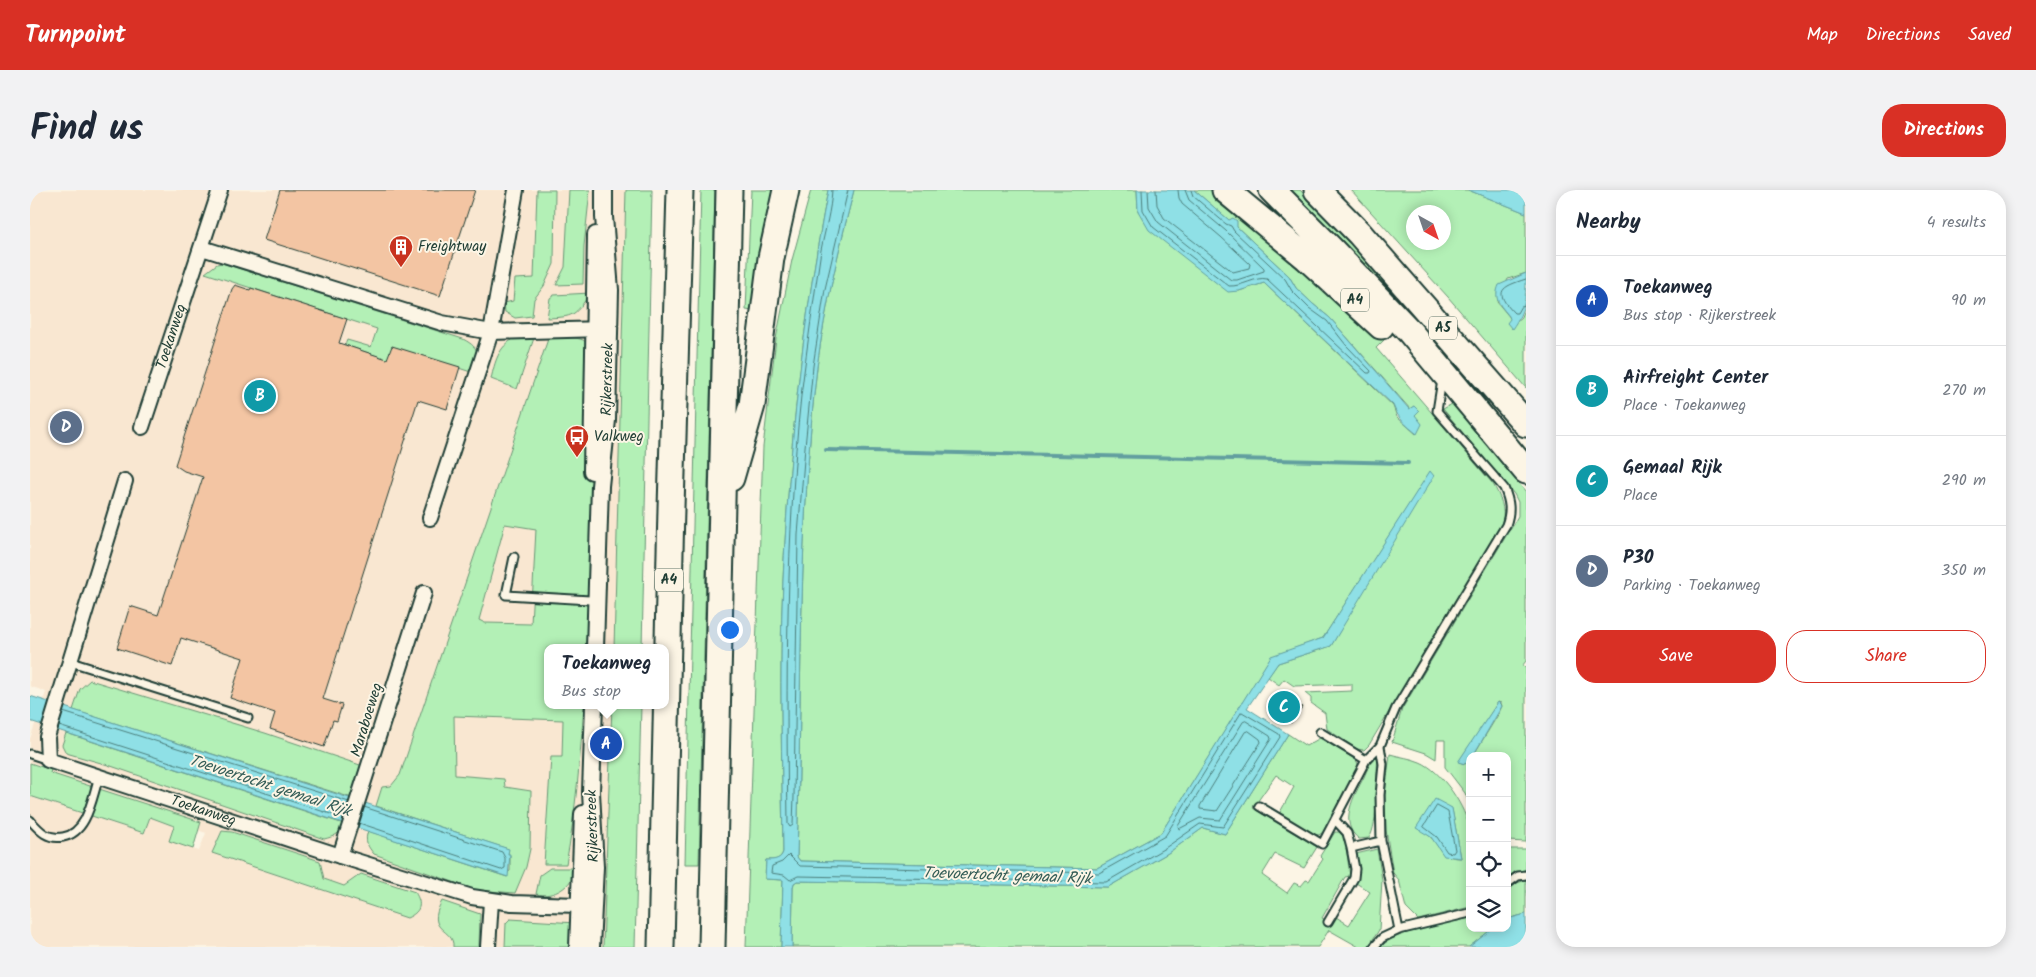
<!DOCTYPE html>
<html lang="en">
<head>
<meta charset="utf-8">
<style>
	body { margin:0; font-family:Kalam,sans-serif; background:#f2f2f3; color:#1f2937 }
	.controls { position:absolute; right:15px; bottom:15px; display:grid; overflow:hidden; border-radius:10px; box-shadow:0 2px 12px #0003 }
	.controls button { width:45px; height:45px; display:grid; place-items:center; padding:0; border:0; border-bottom:1px solid #e0e1e3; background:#fff; color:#1f2937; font:25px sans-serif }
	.compass { position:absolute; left:1376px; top:15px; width:45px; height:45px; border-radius:50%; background:#fff; box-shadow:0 2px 12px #0003; rotate:140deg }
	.you { position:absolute; left:699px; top:439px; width:18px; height:18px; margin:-12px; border:4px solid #fff; border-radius:50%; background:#1a73e8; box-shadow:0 0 0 8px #1a73e833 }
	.badge { display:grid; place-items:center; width:32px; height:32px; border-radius:50%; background:#d93025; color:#fff; font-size:16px; font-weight:700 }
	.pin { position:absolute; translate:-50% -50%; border:2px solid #fff; box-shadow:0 1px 5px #0006 }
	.popup { position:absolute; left:514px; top:454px; width:125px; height:65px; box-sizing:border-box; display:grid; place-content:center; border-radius:10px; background:#fff; filter:drop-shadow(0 1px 4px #0005); font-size:16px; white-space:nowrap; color:#747a83 }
	.popup b { font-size:19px; color:#1f2937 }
	.popup::after { content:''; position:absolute; left:50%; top:100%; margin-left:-10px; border:10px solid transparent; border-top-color:#fff }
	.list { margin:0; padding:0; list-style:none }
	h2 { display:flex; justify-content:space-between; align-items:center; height:65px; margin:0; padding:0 20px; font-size:21px }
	h2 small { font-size:16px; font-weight:400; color:#747a83 }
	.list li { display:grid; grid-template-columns:32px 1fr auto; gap:15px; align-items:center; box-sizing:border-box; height:90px; padding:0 20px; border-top:1px solid #e0e1e3 }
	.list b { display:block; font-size:19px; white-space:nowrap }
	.list p { margin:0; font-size:16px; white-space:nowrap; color:#747a83 }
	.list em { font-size:16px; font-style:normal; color:#747a83 }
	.actions { display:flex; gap:10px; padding:15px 20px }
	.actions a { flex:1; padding:11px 0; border:1px solid #d93025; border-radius:20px; text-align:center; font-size:18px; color:#d93025 }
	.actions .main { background:#d93025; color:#fff }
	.icon { flex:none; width:28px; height:28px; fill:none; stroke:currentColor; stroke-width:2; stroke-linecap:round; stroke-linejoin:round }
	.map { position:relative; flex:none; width:1496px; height:757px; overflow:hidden; border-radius:20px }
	header { display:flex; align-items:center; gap:30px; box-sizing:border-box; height:70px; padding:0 25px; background:#d93025; color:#fff }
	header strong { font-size:24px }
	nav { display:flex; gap:28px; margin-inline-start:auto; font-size:18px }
	.intro { display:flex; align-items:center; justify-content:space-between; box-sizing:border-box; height:120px; padding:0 30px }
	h1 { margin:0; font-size:35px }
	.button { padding:12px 22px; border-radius:20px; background:#d93025; color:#fff; font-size:18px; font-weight:700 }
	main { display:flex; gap:30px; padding:0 30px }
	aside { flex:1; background:#fff; border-radius:20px; box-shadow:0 2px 12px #0003 }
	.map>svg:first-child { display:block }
	.built { fill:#f9e7d1 }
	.green { fill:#b3f0b6; stroke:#699675; fill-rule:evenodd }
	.water { fill:#8fe0e6; stroke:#629f9f }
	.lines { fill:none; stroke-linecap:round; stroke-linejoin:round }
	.shore { stroke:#4c7e7b; stroke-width:1 }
	.stream { stroke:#629f9f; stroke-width:4 }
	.building { fill:#f3c5a3; stroke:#1f3d34 }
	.service-casing { stroke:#1f3d34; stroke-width:11 }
	.minor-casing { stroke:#1f3d34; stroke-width:18 }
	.tertiary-casing { stroke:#1f3d34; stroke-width:20 }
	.motorway-casing { stroke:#1f3d34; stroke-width:29 }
	.service { stroke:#fcf5e5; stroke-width:7 }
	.minor { stroke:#fcf5e5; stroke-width:14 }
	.tertiary { stroke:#fcf5e5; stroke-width:16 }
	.motorway { stroke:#fcf5e5; stroke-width:25 }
	.labels { text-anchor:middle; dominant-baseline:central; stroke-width:4; stroke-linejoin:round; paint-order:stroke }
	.shield { fill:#fcf5e5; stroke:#617469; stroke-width:1 }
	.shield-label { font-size:14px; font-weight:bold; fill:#1f3d34 }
	.poi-label { font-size:15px; fill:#1f3d34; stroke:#fcf5e5; text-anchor:start }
	.street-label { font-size:15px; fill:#1f3d34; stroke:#fcf5e5 }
	.water-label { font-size:16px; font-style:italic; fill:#355e58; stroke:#fcf5e5 }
</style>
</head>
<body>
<header>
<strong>Turnpoint</strong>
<nav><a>Map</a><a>Directions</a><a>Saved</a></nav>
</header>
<div class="intro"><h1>Find us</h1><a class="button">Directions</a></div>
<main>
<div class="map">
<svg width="1496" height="757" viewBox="0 0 1496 757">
	<rect width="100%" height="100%" fill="#fcf5e5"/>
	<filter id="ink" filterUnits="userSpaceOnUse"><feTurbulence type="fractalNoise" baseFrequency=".02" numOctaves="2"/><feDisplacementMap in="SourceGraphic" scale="10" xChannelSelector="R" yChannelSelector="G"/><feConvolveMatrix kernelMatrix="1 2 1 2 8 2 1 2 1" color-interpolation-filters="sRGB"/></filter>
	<g filter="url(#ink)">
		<path class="built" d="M0,0H606L596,458H517V515H595L587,757H0V606L114,643L120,627L144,636L139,651L169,661L176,643L0,581V549L16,502L0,496Z"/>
		<path class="green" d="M507,0H525L524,74L514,96L504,109L502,126L485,128L475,122L474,113L483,111L485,89L504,88Z
			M539,0H560L554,56L553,94L526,95L535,77Z
			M596,0H622L612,458H584Z
			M671,0H685L669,674H655Z
			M721,0H750L723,121L716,120Z
			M781,0H798C773,129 759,259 753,390C749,481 752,572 753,662C750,671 743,670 736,670L735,689L753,690L751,757H716L733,257L746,149L762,70Z
			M824,0H1107L1108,21L1209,101L1234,93L1363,216L1367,227L1386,244L1385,225L1389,221L1384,216L1380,219L1300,128L1283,114L1266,98L1259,86L1207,37L1164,0H1187L1320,113L1354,150L1346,158L1463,294C1470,306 1476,319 1472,333L1339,555L1334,560L1327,559L1297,539L1295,523L1281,513V508L1275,503L1322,501V494L1264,496L1254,489L1249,495L1238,487L1248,473L1301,456L1400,282L1293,448L1241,467L1131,643L1067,678L770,671L767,667C772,504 768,340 787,177C795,118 809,58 824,0Z
			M1255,0H1270L1397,136L1392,141Z
			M1321,0H1438L1496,23V83L1478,89L1467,112L1481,129H1490L1496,115V198L1418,107ZM1384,22H1414V52H1384Z
			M192,73L433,149C452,159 448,165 444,183L367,158L362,171L315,155L317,150L341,157L347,139L175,83L187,74Z
			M560,103C545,126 544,127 517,128L520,108L524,105Z
			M535,147C557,149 557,149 563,170L560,410L557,458H517V515H554C550,568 546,621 536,674H514L521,567H532L533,530L424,526L425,585L474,589L475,597L501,601L500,659L496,677L485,703L446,700L344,664C338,657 334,651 338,641L477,687L478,682L480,681V665L478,664V659L346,616L352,597L361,596L370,585L518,149ZM475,334L506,339L501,434L455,433L449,430Z
			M485,148H504L487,199L461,189C465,172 468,157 485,148Z
			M1422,214L1496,302V471L1492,476L1496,477V652L1477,651V566H1443L1469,523L1472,516L1471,513L1468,512L1429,572L1435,574L1440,570V616L1435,603L1415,577V550H1407L1406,569L1396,563L1362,552L1372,519L1488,326V312L1484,304L1413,219Z
			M60,490L235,543L333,576L322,608L43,520L50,499Z
			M582,515H611L605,757H573Z
			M36,543L314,634C311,644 303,647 294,649L78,575L36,563L32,555Z
			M1258,544L1276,556L1290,548L1326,570L1328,574V579L1296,640L1289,645L1283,644L1249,624L1264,597L1246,585L1223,618L1287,657L1274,678L1245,664L1232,685L1257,703L1264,693L1271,696L1276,690L1279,691L1293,669L1290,666L1305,642H1310L1315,649L1320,686L1315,687L1292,728L1301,733L1306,727L1319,735L1340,702L1326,693C1331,684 1328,674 1326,664L1347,659L1352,690L1349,740L1338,757H1329L1299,740L1288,757H762L763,697L764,693L767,691L1078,697L1138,663L1173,638L1195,644Z
			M1360,564C1370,567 1381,568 1390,572C1412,581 1436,617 1440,641C1443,662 1440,695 1440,717L1388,730L1376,718L1369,690L1363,683L1356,640L1355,604ZM1422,619L1431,668C1409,668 1411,655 1397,644Z
			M1346,566L1348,569C1345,589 1349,634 1339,648L1329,649C1308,633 1324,606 1334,587C1337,580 1340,572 1346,566Z
			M0,573L21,580L20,583L171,632L163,659L139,651L144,636L120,627L114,643L0,606Z
			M192,641L202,642L290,671L294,689L314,696L331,684L385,702C393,715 390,722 377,728L182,663Z
			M1477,659H1496V679L1477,687Z
			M520,678H546C542,697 524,708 506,704L510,685Z
			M1496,690V724L1477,729V702L1487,693Z
			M412,711L450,724L449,757H423C425,738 394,743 412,711Z
			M1440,728V738H1463L1439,757H1351C1361,742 1420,733 1440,728Z
			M480,729L546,733L544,757H475L476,733Z"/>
		<path class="water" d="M798,0H824C809,58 795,118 787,177C768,340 772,504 767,667L770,671L1067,678L1131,643L1241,466L1293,448L1400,281L1404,286L1301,456L1248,473L1217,518L1258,544L1195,644L1173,638L1138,663L1078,697L767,691L764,693L763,697L762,757H751L753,690L735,689L736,670C743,670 751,670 753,662C752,572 749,481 753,390C759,259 773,129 798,0Z
			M1107,0H1164L1199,30L1203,28L1207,31V37L1259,86L1266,98L1283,114L1300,128L1379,219L1384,216L1389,221L1385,225L1392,234L1387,244C1376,235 1368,229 1363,215L1234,93L1209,101L1198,102L1119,40L1108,21Z
			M1438,0H1481L1496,6V23Z
			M1496,83C1496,107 1496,119 1482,139L1477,133L1480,129L1479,126C1470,115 1463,109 1469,95Z
			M0,506L479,659L478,664H480L478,687L0,531Z
			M1468,512L1472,516L1443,566H1440V570L1435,574L1428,572Z
			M1405,609L1422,618L1431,668L1414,666L1401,647L1386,638Z
			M1496,724V757H1439L1463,738H1477V729Z"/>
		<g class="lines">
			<path class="shore" d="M802,0C801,20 795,40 791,60C784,108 777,157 771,206C756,348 756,492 758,634L760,637L763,635L764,606L768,345L775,257L783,176L795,99L818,0
				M1112,0L1113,20L1123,37L1199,96C1212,97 1226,86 1237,89L1337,183H1340L1341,181L1316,155L1297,131L1279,118L1262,101L1255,89L1204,41L1201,36L1196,34L1163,6L1161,0
				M1118,0L1119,17L1128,32L1201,90H1207L1234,81V78L1196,41L1159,10L1155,0
				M1126,0L1127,15L1134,28L1203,82L1219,78L1220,74L1191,47L1152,14L1149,8L1148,0
				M1496,89C1471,97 1463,101 1484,123H1487L1491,116L1496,115
				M33,522L319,612
				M1212,522L1249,544L1250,547L1193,637L1170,634L1135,658L1076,692L768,686L760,690L754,685L741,683L742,676L752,672L759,665L770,676L1069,683L1135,646Z
				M1216,531L1240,546L1241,549L1190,630L1170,628L1149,639L1148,636L1213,532Z
				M29,536L313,628
				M1219,541L1230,549L1231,552L1187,621L1170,619V616L1215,542Z
				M1407,616L1418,622L1425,660L1423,663L1417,662L1407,647L1394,637Z
				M329,633L471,680L475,678V668L472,662L334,617"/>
			<path class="stream" d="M796,260L1378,273"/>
		</g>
		<path class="building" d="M250,0H445L410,106L234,50Z
			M205,95L220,100L221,98L317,129L309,153L357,169L362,156L430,177L417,219L388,210L293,509L312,515L307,531L303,530L294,557L240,539L245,523L200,508L213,468L151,448L142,476L87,458L100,416L128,425L173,287L154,281L145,275L202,99Z
			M1247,502L1272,517L1261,533L1237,518Z"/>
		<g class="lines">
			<g class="service-casing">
				<path id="service" d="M484,367L476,405L560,410
					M41,472L218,528
					M1290,542L1336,570
					M0,564L18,570
					M1229,616L1292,654L1336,570L1350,556L1366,518L1476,335C1481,321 1480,312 1474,298L1407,221L1411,196
					M0,630C9,640 17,650 33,647C58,643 62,607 69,587
					M1305,630L1317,643L1321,658L1351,651
					M1477,694L1488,686L1496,685
					M1298,732L1324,688L1325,679L1321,658
					M1369,740L1440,723
					M1344,757L1352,748L1369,740L1351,651L1350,605L1353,574L1350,556"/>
			</g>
			<g class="minor-casing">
				<g id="minor">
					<path d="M172,58L412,133L461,142L574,139"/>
					<path id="s1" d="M112,237L190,0"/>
					<path id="s2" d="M95,291L17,547L18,570L310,666L442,707L482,713L549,715"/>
					<path d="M400,328L461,142L486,0"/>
					<path d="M310,666L394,403"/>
					<path d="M458,757L461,711"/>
				</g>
			</g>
			<g class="tertiary-casing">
				<g id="tertiary">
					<path d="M562,281L566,45"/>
					<path id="s3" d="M565,458L570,296L577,230L580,100L574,27V0"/>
					<path d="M548,757L553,624"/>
					<path d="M561,757L565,677L561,602L564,515"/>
				</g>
			</g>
			<g class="motorway-casing">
				<path id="motorway" d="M1195,0L1277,68L1351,136
					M1242,0L1301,59L1380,142L1496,281
					M1287,0L1329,43L1496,234
					M701,288L722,215L741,68L756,0
					M631,757L641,318L650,0
					M682,757L699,0"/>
			</g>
			<use href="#service" class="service"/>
			<use href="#minor" class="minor"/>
			<use href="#tertiary" class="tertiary"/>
			<use href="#motorway" class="motorway"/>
		</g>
	</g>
	<defs>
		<g id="building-pin" transform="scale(1.25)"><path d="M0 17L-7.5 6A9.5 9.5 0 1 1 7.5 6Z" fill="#c8321e" stroke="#fcf5e5"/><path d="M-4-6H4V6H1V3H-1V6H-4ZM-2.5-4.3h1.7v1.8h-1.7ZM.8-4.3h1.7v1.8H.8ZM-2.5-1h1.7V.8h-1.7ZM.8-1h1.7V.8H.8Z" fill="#fff"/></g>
		<g id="bus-pin" transform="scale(1.25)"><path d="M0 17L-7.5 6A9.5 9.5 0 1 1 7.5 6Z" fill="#c8321e" stroke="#fcf5e5"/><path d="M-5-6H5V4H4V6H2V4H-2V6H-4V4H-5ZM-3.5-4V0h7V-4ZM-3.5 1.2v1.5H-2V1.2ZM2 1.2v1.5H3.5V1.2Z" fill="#fff"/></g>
	</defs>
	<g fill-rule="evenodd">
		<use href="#building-pin" x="371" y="57"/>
		<use href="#bus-pin" x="547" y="247"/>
	</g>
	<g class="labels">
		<g class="shield">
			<rect x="1311" y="98.5" width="28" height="23" rx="4"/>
			<rect x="1399" y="126.5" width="28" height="23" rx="4"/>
			<rect x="625" y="378.5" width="28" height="23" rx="4"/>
		</g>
		<g class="shield-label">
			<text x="1325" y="110">A4</text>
			<text x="1413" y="138">A5</text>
			<text x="639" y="390">A4</text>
		</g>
		<g class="poi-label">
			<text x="388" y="57">Freightway</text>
			<text x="564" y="247">Valkweg</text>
		</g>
		<g class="street-label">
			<text stroke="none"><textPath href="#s1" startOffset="95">Toekanweg</textPath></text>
			<text stroke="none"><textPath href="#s3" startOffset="269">Rijkerstreek</textPath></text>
			<text transform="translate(337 530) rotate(-73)">Maraboeweg</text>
			<text stroke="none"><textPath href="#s2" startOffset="454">Toekanweg</textPath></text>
			<text transform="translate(563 636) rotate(-92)">Rijkerstreek</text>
		</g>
		<g class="water-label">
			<text transform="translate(240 596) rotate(18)">Toevoertocht gemaal Rijk</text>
			<text transform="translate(977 686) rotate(2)">Toevoertocht gemaal Rijk</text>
		</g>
	</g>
</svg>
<div class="controls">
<button>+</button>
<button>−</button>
<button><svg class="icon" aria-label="locate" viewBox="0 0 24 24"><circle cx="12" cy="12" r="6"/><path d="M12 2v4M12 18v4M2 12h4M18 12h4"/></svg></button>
<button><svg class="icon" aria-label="layers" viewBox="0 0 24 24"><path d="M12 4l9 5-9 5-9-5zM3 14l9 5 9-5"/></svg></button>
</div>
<svg class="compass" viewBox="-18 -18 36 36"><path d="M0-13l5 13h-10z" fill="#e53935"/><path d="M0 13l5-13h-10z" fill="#747a83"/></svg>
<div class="you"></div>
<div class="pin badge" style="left:576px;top:554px;background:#1a4fb4">A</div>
<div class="popup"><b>Toekanweg</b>Bus stop</div>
<div class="pin badge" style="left:230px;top:206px;background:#0f9aa8">B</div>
<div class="pin badge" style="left:1254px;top:517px;background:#0f9aa8">C</div>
<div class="pin badge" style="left:36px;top:237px;background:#5c6f8a">D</div>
</div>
<aside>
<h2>Nearby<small>4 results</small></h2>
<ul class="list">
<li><span class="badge" style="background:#1a4fb4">A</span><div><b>Toekanweg</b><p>Bus stop · Rijkerstreek</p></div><em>90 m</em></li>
<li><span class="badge" style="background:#0f9aa8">B</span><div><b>Airfreight Center</b><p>Place · Toekanweg</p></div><em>270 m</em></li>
<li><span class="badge" style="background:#0f9aa8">C</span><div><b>Gemaal Rijk</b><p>Place</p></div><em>290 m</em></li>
<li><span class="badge" style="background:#5c6f8a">D</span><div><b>P30</b><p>Parking · Toekanweg</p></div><em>350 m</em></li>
</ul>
<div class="actions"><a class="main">Save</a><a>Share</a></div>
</aside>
</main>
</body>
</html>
